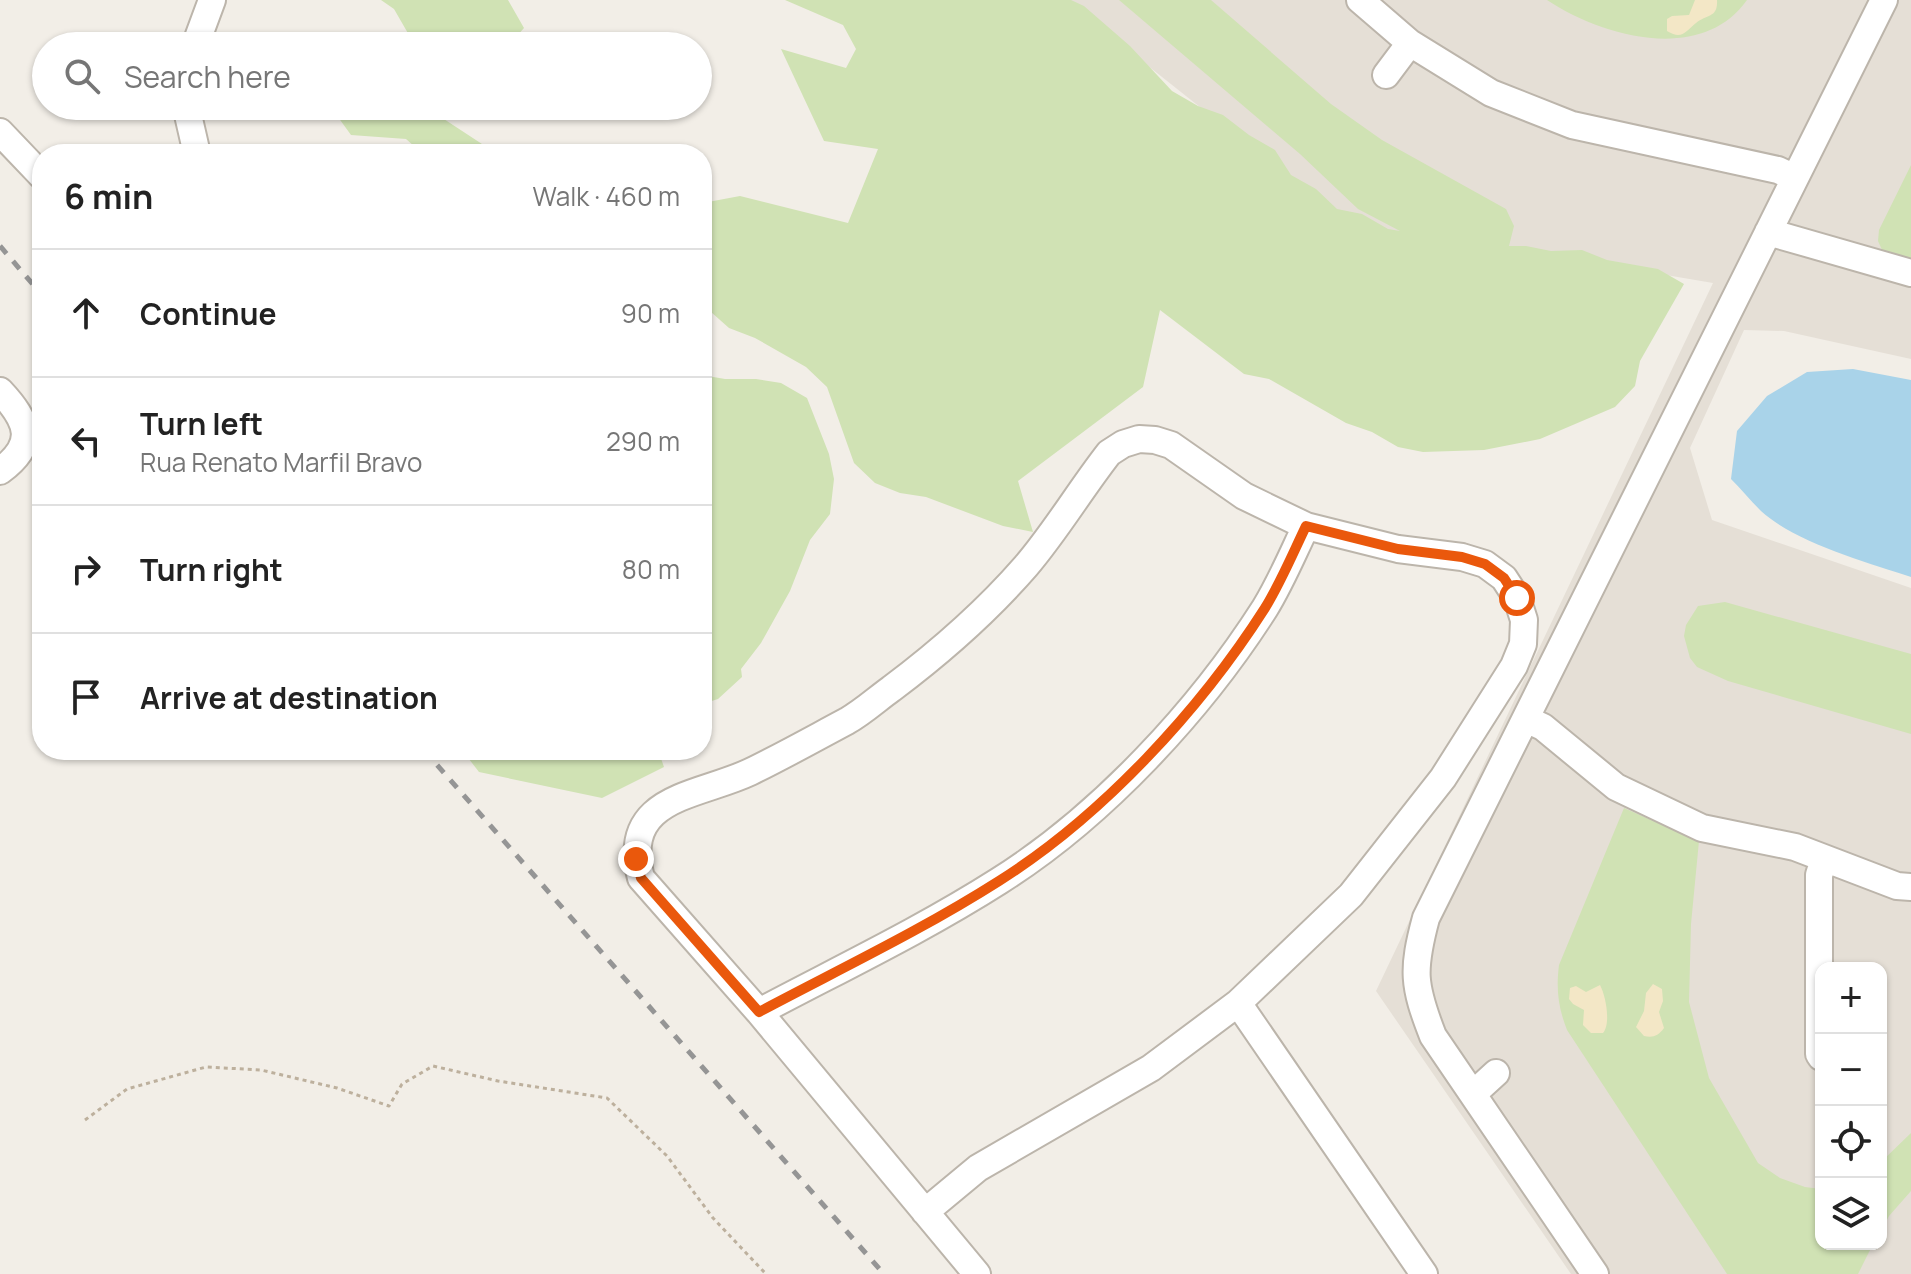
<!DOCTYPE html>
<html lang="en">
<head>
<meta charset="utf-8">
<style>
	body { margin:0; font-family:Manrope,sans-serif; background:#f6f6f6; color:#222 }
	.controls { position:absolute; right:24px; bottom:24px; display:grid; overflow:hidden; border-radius:16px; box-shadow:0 2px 6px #0004 }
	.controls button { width:72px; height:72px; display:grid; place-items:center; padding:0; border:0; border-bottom:2px solid #e0e0e0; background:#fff; color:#222; font:40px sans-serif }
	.stop { position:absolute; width:24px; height:24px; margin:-18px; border:6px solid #ea580c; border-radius:50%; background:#fff }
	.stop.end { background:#ea580c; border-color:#fff; box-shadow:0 2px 8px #0008 }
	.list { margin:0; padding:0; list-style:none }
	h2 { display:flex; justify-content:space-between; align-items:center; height:104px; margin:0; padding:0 32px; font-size:34px }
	h2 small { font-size:26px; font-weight:400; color:#767676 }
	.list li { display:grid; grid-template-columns:52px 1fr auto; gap:24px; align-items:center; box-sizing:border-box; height:128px; padding:0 32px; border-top:2px solid #e0e0e0 }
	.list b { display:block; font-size:30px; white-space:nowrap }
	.list p { margin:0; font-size:26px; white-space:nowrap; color:#767676 }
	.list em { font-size:26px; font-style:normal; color:#767676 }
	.icon { flex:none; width:44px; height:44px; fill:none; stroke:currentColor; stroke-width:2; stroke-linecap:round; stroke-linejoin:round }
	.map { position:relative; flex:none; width:1911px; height:1274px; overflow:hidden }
	.search { position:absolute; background:#fff; box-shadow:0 2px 6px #0004; left:32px; top:32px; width:680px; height:88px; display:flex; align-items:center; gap:20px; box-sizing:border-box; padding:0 28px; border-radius:44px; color:#767676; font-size:30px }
	.panel { position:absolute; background:#fff; box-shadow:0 2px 6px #0004; left:32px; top:144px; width:680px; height:616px; border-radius:32px }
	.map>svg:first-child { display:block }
	.residential { fill:#e5dfd6; fill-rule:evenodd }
	.green { fill:#d0e2b4 }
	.sand { fill:#f3e7c6 }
	.water { fill:#a9d3e9 }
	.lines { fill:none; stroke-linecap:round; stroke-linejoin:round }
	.minor-casing { stroke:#bcb5ab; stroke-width:30 }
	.path { stroke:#bdb09d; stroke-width:3; stroke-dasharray:4 4; stroke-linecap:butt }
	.minor { stroke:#fff; stroke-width:26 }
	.rail { stroke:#959595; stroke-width:5; stroke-dasharray:10 10; stroke-linecap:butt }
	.route { stroke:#ea580c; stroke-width:10 }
</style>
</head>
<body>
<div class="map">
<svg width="1911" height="1274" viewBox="0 0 1911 1274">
	<rect width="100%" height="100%" fill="#f2eee7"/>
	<path class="residential" d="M1065,0H1911V359L1784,331L1744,330L1690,448L1712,520L1911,588V1274H1571L1376,991L1713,283L1554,256L1356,231ZM1821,968H1881V1244H1821Z"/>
	<path class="green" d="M381,0H508L524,28L508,46H404L413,42L394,9Z
		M785,0H1071L1084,6L1130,46L1172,91L1198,106L1223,115L1249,135L1275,150L1291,175L1316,189L1337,209L1362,214L1388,229L1400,231L1358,209L1300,154L1119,0H1211L1331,104L1382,140L1506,209L1514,226L1509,246H1526L1551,251L1582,250L1607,260L1658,269L1684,284L1640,361L1635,386L1615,407L1540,439L1484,450L1423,452L1398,447L1372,432L1346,423L1269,379L1244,374L1160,310L1143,387L1018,481L1033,532L1003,526L926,497L900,493L875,483L854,463L827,387L806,367L755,338L729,328L702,304V237L708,202L740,196L848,223L878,149L824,141L781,49L846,68L856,49L843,25Z
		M1547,0H1747C1701,65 1601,36 1547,0Z
		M330,106H424L482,144L484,154H423L406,139L351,135Z
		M1911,165V262L1883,252L1878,241L1879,230Z
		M702,375L725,379H756L781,383L807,398L829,454L834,479L830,514L810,540L790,591L761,643L741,669L742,677L718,699L702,704Z
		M1725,602L1911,654V734L1728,681L1697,667L1690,658L1684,636L1686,625L1698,606Z
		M462,750H658L664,767L602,798L479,772Z
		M1624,808L1699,841L1691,924L1689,1002L1709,1078L1758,1163L1780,1178L1805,1187L1821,1189V1244H1873L1858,1274H1727L1567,1030C1558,1007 1556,989 1559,965Z
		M1911,1133V1191L1889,1216L1881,1231V1162Z"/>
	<path class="sand" d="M1695,0H1717C1718,18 1707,14 1696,23C1685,32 1682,40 1667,31V19L1672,16L1689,15Z
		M1653,984L1662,989L1663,1001L1659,1012L1664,1028C1658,1036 1653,1038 1644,1036L1636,1027L1644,1011L1646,993Z
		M1600,985C1606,996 1611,1024 1603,1033H1591L1583,1025L1584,1010L1573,1004L1569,999L1570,988L1576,986L1586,992Z"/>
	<path class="water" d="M1853,369L1911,380V577C1866,562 1796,543 1761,511C1751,501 1741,489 1731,479L1737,431L1767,396L1807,372Z"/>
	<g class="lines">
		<g class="minor-casing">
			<path id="minor" d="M1360,0L1410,43L1491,93L1572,125L1778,170L1795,178
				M195,46L212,0
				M1386,75L1410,43
				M186,106L197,154
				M0,132L42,176
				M1768,232L1911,273
				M0,391C29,422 37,444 0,471
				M1526,719L1543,727L1616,787L1702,828L1795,847L1897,886L1911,887
				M1238,1003L1424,1274
				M759,1012C840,969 922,930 999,881C1102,816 1200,710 1265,608C1281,582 1293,553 1306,526
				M1821,1057L1819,1054V875L1824,859
				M1473,1094L1496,1073
				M925,1212L978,1168L1151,1068L1238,1003L1351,895L1443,778L1514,666L1523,644L1524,620L1517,598L1504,578L1485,564L1462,557L1398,549L1306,526L1244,496L1171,445L1155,440L1139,439L1123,444L1109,453C1080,490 1056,531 1026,566C986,612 939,653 891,689C877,699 863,712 847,721C815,738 783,756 750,772C697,797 620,796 641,878L759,1012L977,1274
				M1595,1274L1433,1036C1413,985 1412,970 1426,918L1884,0"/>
		</g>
		<path class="path" d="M85,1120L127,1089L206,1067L261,1070L337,1088L389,1106L402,1084L433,1066L498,1081L607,1098L667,1156L713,1218L766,1274"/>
		<use href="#minor" class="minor"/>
		<path class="rail" d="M0,246L42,295
			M424,750L884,1274"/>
	</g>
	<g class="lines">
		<path class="route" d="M636,859L641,878L759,1012C840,969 922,930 999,881C1102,816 1200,710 1265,608C1281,582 1293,553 1306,526L1398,549L1462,557L1485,564L1504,578L1517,598"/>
	</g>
</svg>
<div class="controls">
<button>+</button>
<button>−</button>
<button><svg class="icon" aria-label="locate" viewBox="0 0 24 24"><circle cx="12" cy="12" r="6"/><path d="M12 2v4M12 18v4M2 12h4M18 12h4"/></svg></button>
<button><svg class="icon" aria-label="layers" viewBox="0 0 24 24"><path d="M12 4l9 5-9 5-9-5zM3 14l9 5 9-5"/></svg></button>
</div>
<div class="stop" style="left:1517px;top:598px"></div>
<div class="stop end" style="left:636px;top:859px"></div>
<div class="search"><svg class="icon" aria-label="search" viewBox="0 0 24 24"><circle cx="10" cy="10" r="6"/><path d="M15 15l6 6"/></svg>Search here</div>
<section class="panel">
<h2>6 min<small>Walk · 460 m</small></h2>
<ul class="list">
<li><svg class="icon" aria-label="ahead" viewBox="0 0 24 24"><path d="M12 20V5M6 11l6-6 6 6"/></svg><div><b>Continue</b></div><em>90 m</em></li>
<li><svg class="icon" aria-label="left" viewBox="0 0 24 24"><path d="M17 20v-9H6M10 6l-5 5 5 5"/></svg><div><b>Turn left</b><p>Rua Renato Marfil Bravo</p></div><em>290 m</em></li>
<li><svg class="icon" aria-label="right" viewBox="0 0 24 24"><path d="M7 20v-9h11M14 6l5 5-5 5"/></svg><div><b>Turn right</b></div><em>80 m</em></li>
<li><svg class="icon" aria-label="arrive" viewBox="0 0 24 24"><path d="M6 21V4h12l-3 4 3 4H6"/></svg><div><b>Arrive at destination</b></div></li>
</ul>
</section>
</div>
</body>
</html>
